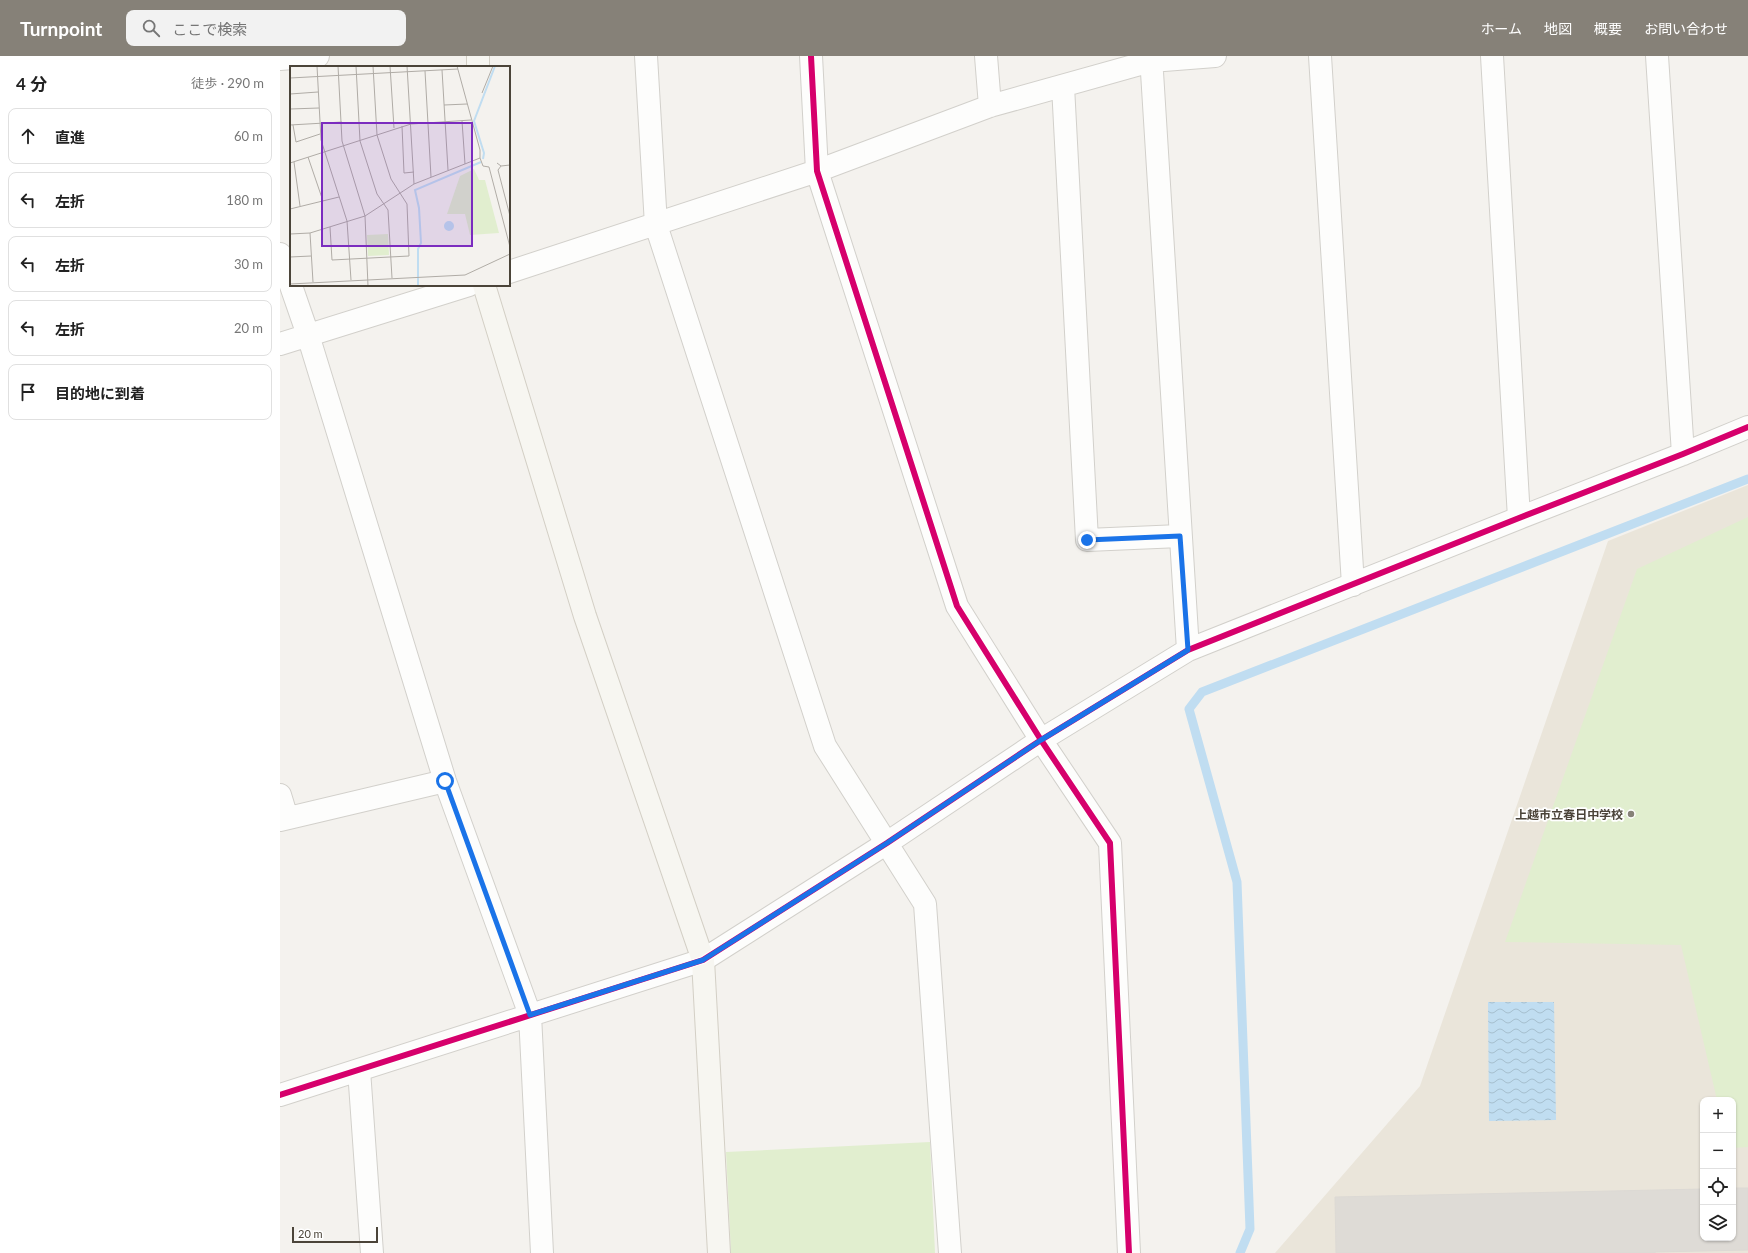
<!DOCTYPE html>
<html lang="ja">
<head>
<meta charset="utf-8">
<style>
	body { margin:0; font-family:Lato,"Noto Sans JP",sans-serif; background:#f2f2f2; color:#222 }
	.controls { position:absolute; right:12px; bottom:12px; display:grid; overflow:hidden; border-radius:8px; box-shadow:0 1px 3px #0004 }
	.controls button { width:36px; height:36px; display:grid; place-items:center; padding:0; border:0; border-bottom:1px solid #e0e0e0; background:#fff; color:#222; font:20px sans-serif }
	.scale { position:absolute; left:12px; bottom:10px; width:86px; box-sizing:border-box; padding-left:4px; border:2px solid #4b4439; border-top:0; font-size:11px; line-height:14px; white-space:nowrap; color:#4b4439; -webkit-text-stroke:3px #fff; paint-order:stroke }
	.stop { position:absolute; width:12px; height:12px; margin:-9px; border:3px solid #1a73e8; border-radius:50%; background:#fff }
	.stop.end { background:#1a73e8; border-color:#fff; box-shadow:0 1px 4px #0008 }
	.list { margin:0; padding:0; list-style:none }
	h2 { display:flex; justify-content:space-between; align-items:center; height:52px; margin:0; padding:0 16px; font-size:17px }
	h2 small { font-size:13px; font-weight:400; color:#767676 }
	.list li { display:grid; grid-template-columns:26px 1fr auto; gap:12px; align-items:center; box-sizing:border-box; height:56px; margin:0 8px 8px; padding:0 8px; border:1px solid #e0e0e0; border-radius:8px }
	.list b { display:block; font-size:15px; white-space:nowrap }
	.list em { font-size:13px; font-style:normal; color:#767676 }
	.icon { flex:none; width:22px; height:22px; fill:none; stroke:currentColor; stroke-width:2; stroke-linecap:round; stroke-linejoin:round }
	.map { position:relative; flex:none; width:1468px; height:1197px; overflow:hidden }
	header { display:flex; align-items:center; gap:24px; box-sizing:border-box; height:56px; padding:0 20px; background:#868178; color:#fff }
	header strong { font-size:19px }
	nav { display:flex; gap:22px; margin-inline-start:auto; font-size:14px }
	.search { width:280px; height:36px; background:#f2f2f2; display:flex; align-items:center; gap:10px; box-sizing:border-box; padding:0 14px; border-radius:8px; color:#767676; font-size:15px }
	main { display:flex }
	aside { flex:1; background:#fff }
	.map>svg:first-child { display:block }
	.education { fill:#eae5da; fill-rule:evenodd }
	.park { fill:#e1eecf }
	.water { fill:url(#water-waves) }
	.lines { fill:none; stroke-linecap:round; stroke-linejoin:round }
	.stream { stroke:#c0ddf1; stroke-width:9 }
	.building { fill:#dedbd6; stroke:#dcd9d4 }
	.street-casing { stroke:#d2d0cb; stroke-width:24 }
	.secondary-casing { stroke:#d3cfc5; stroke-width:24 }
	.street { stroke:#fdfdfc; stroke-width:22 }
	.secondary { stroke:#f7f6f1; stroke-width:22 }
	.cycleway-casing { stroke:#fff; stroke-width:8 }
	.cycleway { stroke:#d6006c; stroke-width:6 }
	.route { stroke:#1a73e8; stroke-width:5 }
	.poi-dot { fill:#868178; stroke:#fff; stroke-width:1.5 }
	.labels { text-anchor:middle; dominant-baseline:central; stroke-width:3.5; stroke-linejoin:round; paint-order:stroke }
	.poi-label { font-size:12px; font-weight:bold; fill:#4b4439; stroke:#fff; text-anchor:end }
	.inset-river { fill:none; stroke:#c0ddf1; stroke-width:2 }
	.inset-road { fill:none; stroke:#b0aca6; stroke-width:1 }
	.view { fill:#7b2cbf; fill-opacity:0.15; stroke:#7b2cbf; stroke-width:2 }
	.inset-edge { fill:none; stroke:#4b4439; stroke-width:2 }
</style>
</head>
<body>
<header>
<strong>Turnpoint</strong>
<div class="search"><svg class="icon" aria-label="search" viewBox="0 0 24 24"><circle cx="10" cy="10" r="6"/><path d="M15 15l6 6"/></svg>ここで検索</div>
<nav><a>ホーム</a><a>地図</a><a>概要</a><a>お問い合わせ</a></nav>
</header>
<main>
<aside>
<h2>4 分<small>徒歩 · 290 m</small></h2>
<ul class="list">
<li><svg class="icon" aria-label="ahead" viewBox="0 0 24 24"><path d="M12 20V5M6 11l6-6 6 6"/></svg><div><b>直進</b></div><em>60 m</em></li>
<li><svg class="icon" aria-label="left" viewBox="0 0 24 24"><path d="M17 20v-9H6M10 6l-5 5 5 5"/></svg><div><b>左折</b></div><em>180 m</em></li>
<li><svg class="icon" aria-label="left" viewBox="0 0 24 24"><path d="M17 20v-9H6M10 6l-5 5 5 5"/></svg><div><b>左折</b></div><em>30 m</em></li>
<li><svg class="icon" aria-label="left" viewBox="0 0 24 24"><path d="M17 20v-9H6M10 6l-5 5 5 5"/></svg><div><b>左折</b></div><em>20 m</em></li>
<li><svg class="icon" aria-label="arrive" viewBox="0 0 24 24"><path d="M6 21V4h12l-3 4 3 4H6"/></svg><div><b>目的地に到着</b></div></li>
</ul>
</aside>
<div class="map">
<svg width="1468" height="1197" viewBox="0 0 1468 1197">
	<defs>
		<pattern id="water-waves" width="16" height="10" patternUnits="userSpaceOnUse"><rect width="16" height="10" fill="#c0ddf1"/><path d="M0 5q4-4 8 0t8 0" fill="none" stroke="#a6bfcf"/></pattern>
	</defs>
	<rect width="100%" height="100%" fill="#f4f2ee"/>
	<path class="education" d="M1468,429V1197H995L1140,1030L1328,485ZM1423,1044H1453V1182H1423Z"/>
	<path class="park" d="M1468,461V1091L1453,1092V1044H1437L1401,889L1225,886L1357,513Z
		M650,1086L655,1197H451L446,1096Z"/>
	<path class="water" d="M1208,946H1274L1276,1064L1209,1065Z"/>
	<g class="lines">
		<path class="stream" d="M960,1197L970,1173L957,826L909,653L922,636L1468,423"/>
	</g>
	<path class="building" d="M1453,1132H1468V1194L1375,1196V1197H1056L1055,1141L1423,1133V1182H1453Z"/>
	<g class="lines">
		<g class="street-casing">
			<path id="street" d="M366,0L376,169L545,690L645,848L670,1197
				M531,0L537,115L677,550L761,684L830,787L849,1197
				M706,0L710,50
				M871,0L908,594
				M1040,0L1073,529
				M1212,0L1239,462
				M1377,0L1403,398
				M0,3L38,0
				M783,30L807,484L900,480
				M0,198L28,279L165,725L250,959L262,1197
				M229,216L537,115L710,50L871,5L935,0
				M0,288L189,229
				M0,739L7,762
				M0,764L165,725
				M79,1014L92,1197
				M0,1039L423,904L607,787L761,684L908,594L1239,462L1403,398L1468,371"/>
		</g>
		<g class="secondary-casing">
			<path id="secondary" d="M198,11V0
				M204,229L305,560L423,904L439,1197"/>
		</g>
		<use href="#street" class="street"/>
		<use href="#secondary" class="secondary"/>
		<g class="cycleway-casing">
			<path id="cycleway" d="M531,0L537,115L677,550L761,684L830,787L849,1197
				M0,1039L423,904L607,787L761,684L908,594L1239,462L1403,398L1468,371"/>
		</g>
		<use href="#cycleway" class="cycleway"/>
	</g>
	<g class="lines">
		<path class="route" d="M165,725L250,959L423,904L607,787L761,684L908,594L900,480L807,484"/>
	</g>
	<circle class="poi-dot" cx="1351" cy="758" r="4"/>
	<g class="labels">
		<g class="poi-label">
			<text x="1343" y="758">上越市立春日中学校</text>
		</g>
	</g>
	<g transform="translate(10 10)">
		<rect width="220" height="220" fill="#f4f2ee"/>
		<path d="M184,103L189,114H195L209,167L180,169L175,148H157L170,110ZM98,168L99,189L78,190L77,169Z" fill="#e1eecf"/>
		<path d="M154 160a5 5 0 1 1 10 0a5 5 0 1 1-10 0Z" fill="#c0ddf1"/>
		<path class="inset-river" d="M193,93L194,87L184,55L205,0M128,220V183L131,177L129,142L125,124L191,96"/>
		<path class="inset-road" d="M27,0L31,74L57,155L61,214M48,0L52,75L75,150L78,220M66,0L70,75L87,128L98,144L102,212M100,0L104,62M117,0L124,118M167,0L190,84V92L193,100L199,101L220,181M152,4L158,104M135,5L141,111M0,12L168,3M192,27L203,0M0,28L28,26M154,39L177,38M0,43L29,42M172,55L175,98M0,59L52,56M3,59L6,76L30,68M112,60L114,107L124,106M18,91L33,135M4,96L10,140M0,97L121,58L181,54M207,97L211,100L220,99M211,100L208,104L220,150M0,143L49,131M40,161L42,194L119,190L117,138L101,113L87,69L83,0M20,167L23,216M0,168L20,167L75,150L124,118L190,92M0,191L21,190M0,218L175,209L220,188"/>
		<path class="view" d="M32,57H182V180H32Z"/>
		<rect width="220" height="220" class="inset-edge"/>
	</g>
</svg>
<div class="controls">
<button>+</button>
<button>−</button>
<button><svg class="icon" aria-label="locate" viewBox="0 0 24 24"><circle cx="12" cy="12" r="6"/><path d="M12 2v4M12 18v4M2 12h4M18 12h4"/></svg></button>
<button><svg class="icon" aria-label="layers" viewBox="0 0 24 24"><path d="M12 4l9 5-9 5-9-5zM3 14l9 5 9-5"/></svg></button>
</div>
<div class="scale">20 m</div>
<div class="stop" style="left:165px;top:725px"></div>
<div class="stop end" style="left:807px;top:484px"></div>
</div>
</main>
</body>
</html>
